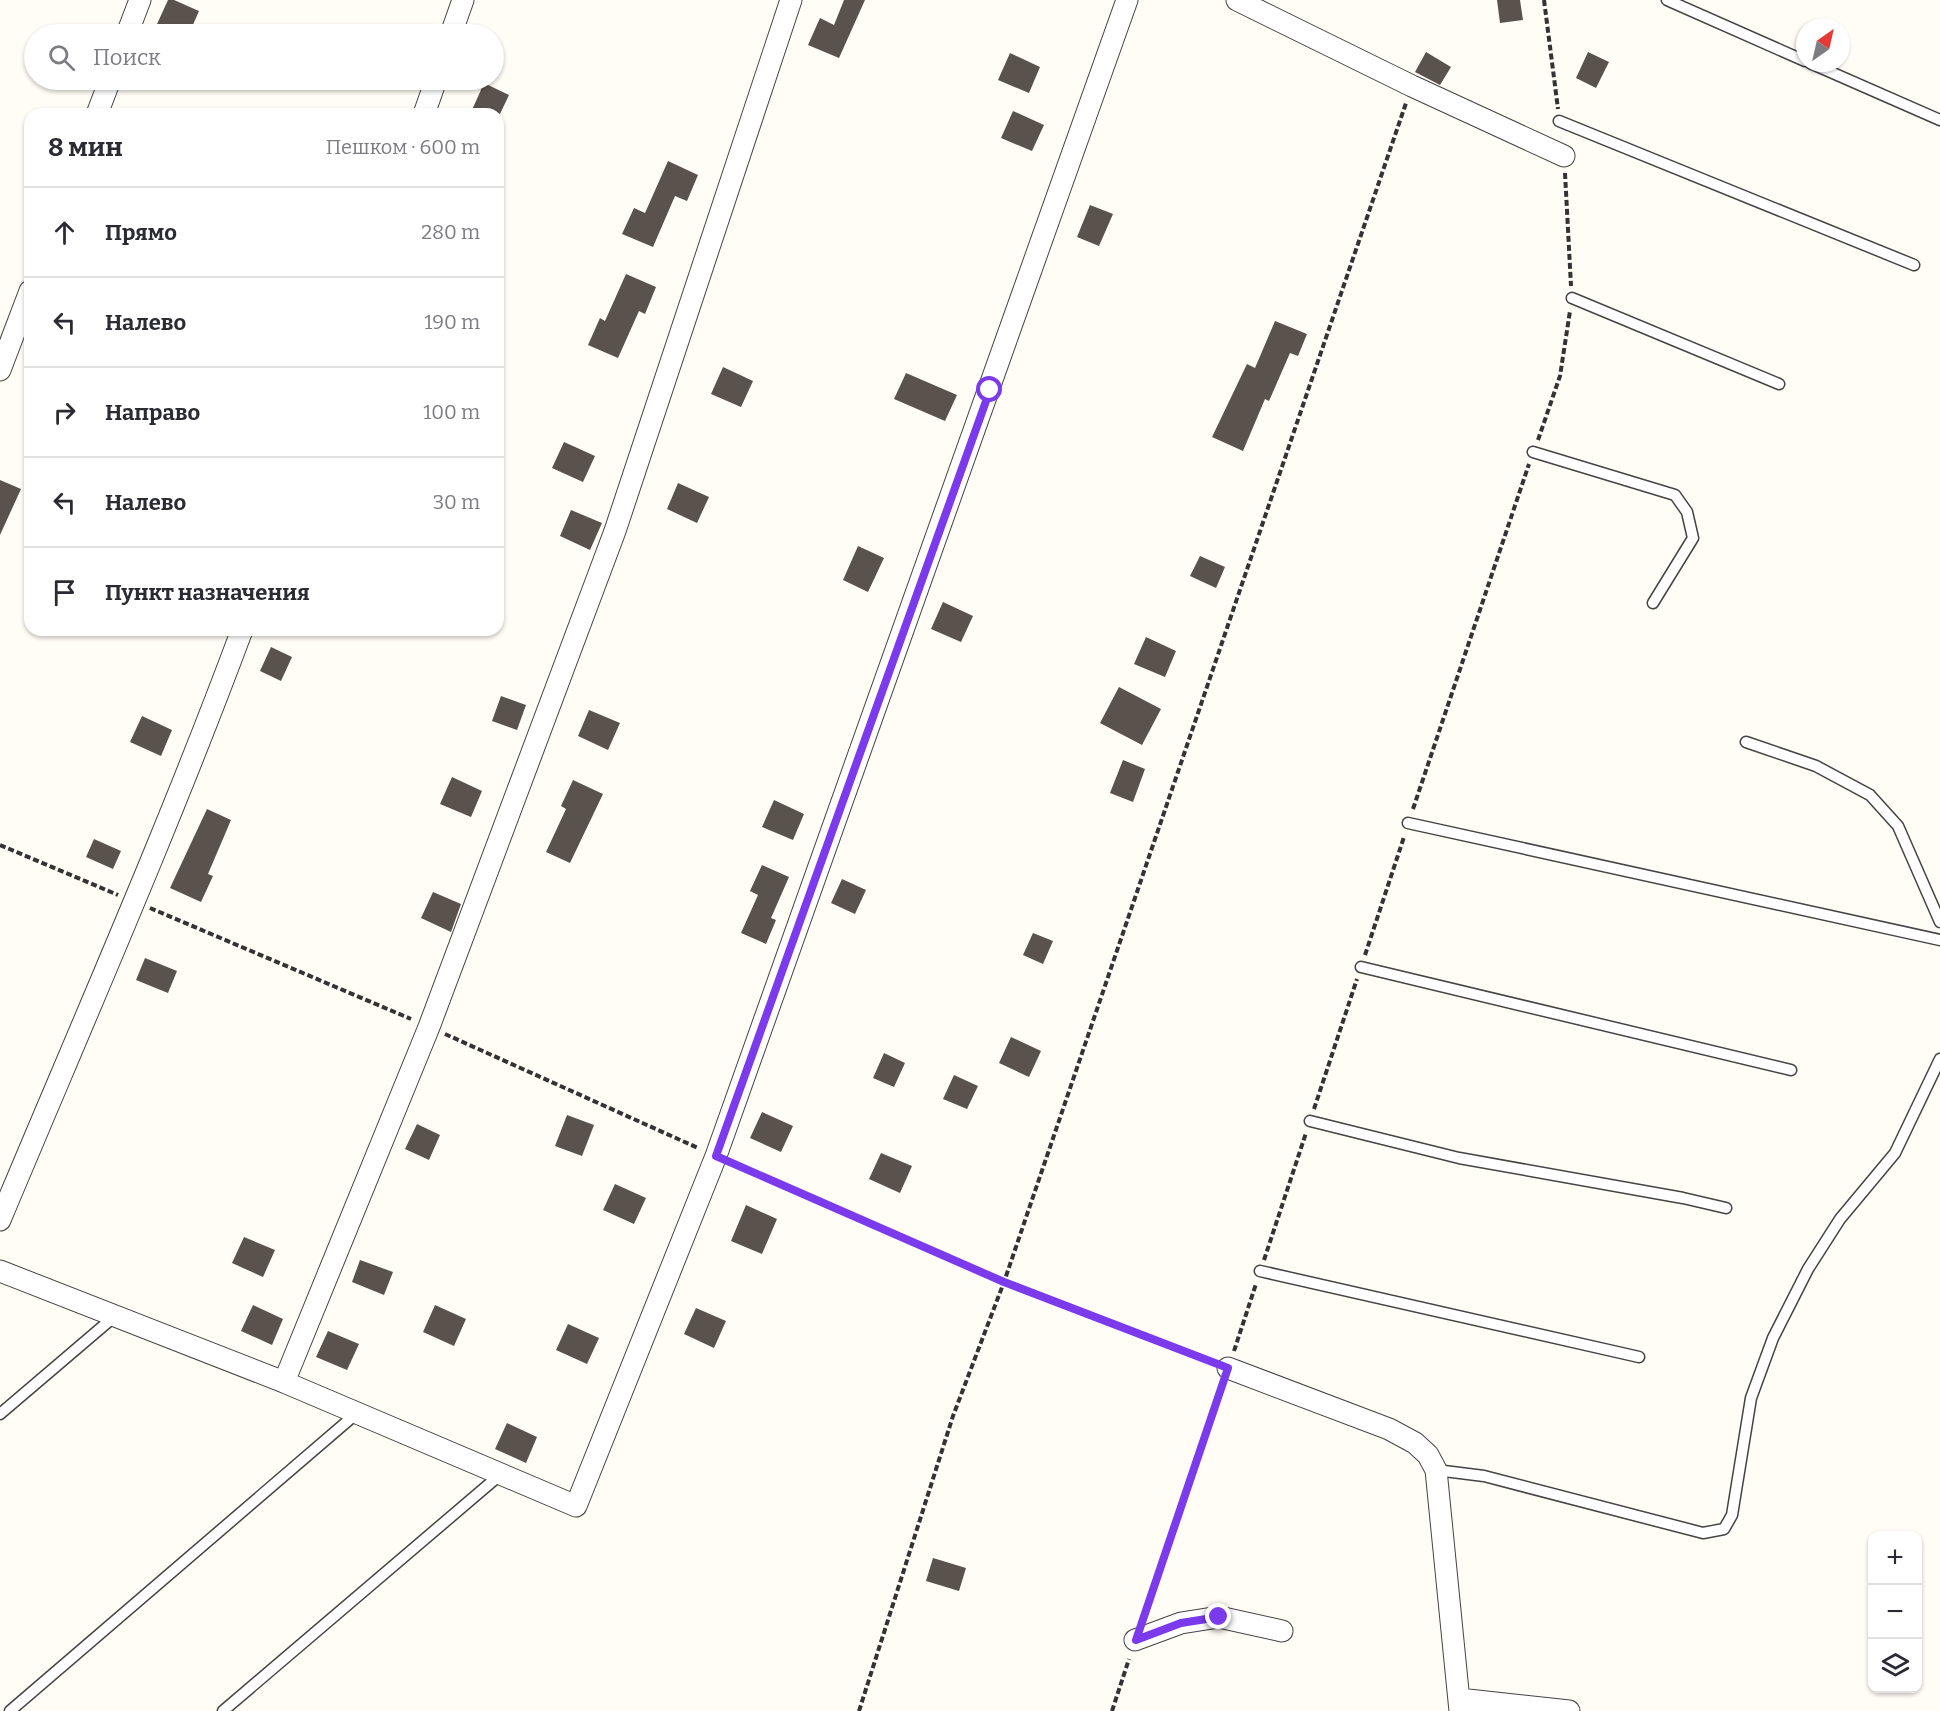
<!DOCTYPE html>
<html lang="ru">
<head>
<meta charset="utf-8">
<style>
	body { margin:0; font-family:Bitter,serif; background:#f7f7f7; color:#2b2b33 }
	.controls { position:absolute; right:18px; bottom:18px; display:grid; overflow:hidden; border-radius:12px; box-shadow:0 2px 4px #0004 }
	.controls button { width:54px; height:54px; display:grid; place-items:center; padding:0; border:0; border-bottom:2px solid #e1e1e2; background:#fff; color:#2b2b33; font:30px sans-serif }
	.compass { position:absolute; left:1796px; top:18px; width:54px; height:54px; border-radius:50%; background:#fff; box-shadow:0 2px 4px #0004; rotate:34deg }
	.stop { position:absolute; width:18px; height:18px; margin:-14px; border:4px solid #7c3aed; border-radius:50%; background:#fff }
	.stop.end { background:#7c3aed; border-color:#fff; box-shadow:0 2px 6px #0008 }
	.list { margin:0; padding:0; list-style:none }
	h2 { display:flex; justify-content:space-between; align-items:center; height:78px; margin:0; padding:0 24px; font-size:26px }
	h2 small { font-size:20px; font-weight:400; color:#7c7c81 }
	.list li { display:grid; grid-template-columns:39px 1fr auto; gap:18px; align-items:center; box-sizing:border-box; height:90px; padding:0 24px; border-top:2px solid #e1e1e2 }
	.list b { display:block; font-size:22px; white-space:nowrap }
	.list em { font-size:20px; font-style:normal; color:#7c7c81 }
	.icon { flex:none; width:33px; height:33px; fill:none; stroke:currentColor; stroke-width:2; stroke-linecap:round; stroke-linejoin:round }
	.map { position:relative; flex:none; width:1940px; height:1711px; overflow:hidden }
	.search { position:absolute; background:#fff; box-shadow:0 2px 4px #0004; left:24px; top:24px; width:480px; height:66px; display:flex; align-items:center; gap:15px; box-sizing:border-box; padding:0 21px; border-radius:33px; color:#7c7c81; font-size:22px }
	.panel { position:absolute; background:#fff; box-shadow:0 2px 4px #0004; left:24px; top:108px; width:480px; height:528px; border-radius:18px }
	.map>svg:first-child { display:block }
	.building { fill:#5a524d }
	.lines { fill:none; stroke-linecap:round; stroke-linejoin:round }
	.lane-casing { stroke:#444; stroke-width:13 }
	.street-casing { stroke:#444; stroke-width:23 }
	.path { stroke:#333; stroke-width:4; stroke-dasharray:6 3; stroke-linecap:butt }
	.lane { stroke:#fff; stroke-width:10 }
	.street { stroke:#fff; stroke-width:21 }
	.route { stroke:#7c3aed; stroke-width:8 }
</style>
</head>
<body>
<div class="map">
<svg width="1940" height="1711" viewBox="0 0 1940 1711">
	<rect width="100%" height="100%" fill="#fffdf5"/>
	<path class="building" d="M168,0H174L199,11L189,34H180L157,24Z
		M844,0H865L839,58L808,45L820,18L834,25Z
		M1497,0H1520L1523,20L1500,23Z
		M1426,52L1451,67L1440,85L1415,72Z
		M1588,52L1609,62L1596,88L1576,78Z
		M1010,53L1040,67L1029,93L998,80Z
		M484,83L509,95L500,114H481L472,110Z
		M1013,111L1044,125L1032,151L1001,138Z
		M668,161L698,175L687,201L675,196L653,247L622,234L634,208L645,213Z
		M1090,205L1113,214L1099,246L1077,237Z
		M626,274L656,287L645,314L639,311L618,358L588,345L600,318L605,321Z
		M1275,321L1307,334L1298,356L1290,353L1269,401L1265,399L1243,451L1212,437L1247,364L1255,368Z
		M723,367L753,381L741,407L711,394Z
		M906,373L957,395L945,421L894,399Z
		M564,442L595,456L583,482L552,468Z
		M0,480L21,489L0,535Z
		M678,483L709,497L697,523L667,509Z
		M571,510L602,523L590,550L560,536Z
		M858,546L884,558L868,592L843,580Z
		M1200,556L1225,567L1216,588L1190,576Z
		M943,602L973,616L961,642L931,629Z
		M1146,637L1176,651L1165,677L1134,664Z
		M271,647L292,657L281,681L260,671Z
		M1119,687L1161,709L1142,745L1100,723Z
		M501,696L526,705L517,730L492,721Z
		M589,710L620,723L608,750L578,736Z
		M142,716L172,730L161,756L130,742Z
		M1123,760L1145,769L1133,802L1110,793Z
		M452,777L482,791L471,817L440,804Z
		M573,780L603,794L570,863L546,852L566,809L561,806Z
		M774,800L804,814L793,840L762,827Z
		M207,809L231,820L208,874L213,876L201,902L170,888Z
		M94,839L121,851L113,869L86,857Z
		M762,865L789,877L771,918L776,920L766,944L741,933L758,895L750,891Z
		M842,879L866,890L855,914L831,903Z
		M433,892L461,904L451,932L421,918Z
		M1033,933L1053,941L1043,964L1023,955Z
		M145,958L177,971L168,993L136,980Z
		M1011,1037L1041,1051L1029,1077L999,1063Z
		M884,1053L905,1063L894,1087L873,1078Z
		M954,1075L978,1086L967,1109L943,1099Z
		M762,1112L793,1126L781,1152L750,1138Z
		M567,1115L594,1125L582,1156L555,1146Z
		M417,1124L440,1135L429,1160L405,1149Z
		M881,1153L912,1166L900,1193L869,1179Z
		M615,1184L646,1198L634,1224L603,1210Z
		M746,1205L777,1219L762,1254L731,1241Z
		M244,1237L275,1250L263,1277L232,1263Z
		M360,1260L393,1272L384,1295L352,1282Z
		M253,1305L283,1319L272,1345L241,1331Z
		M435,1305L466,1319L454,1346L423,1332Z
		M696,1308L726,1321L714,1348L684,1334Z
		M568,1324L599,1338L587,1364L556,1350Z
		M328,1331L359,1344L347,1370L316,1357Z
		M507,1423L537,1437L526,1463L495,1449Z
		M933,1558L966,1568L959,1591L926,1581Z"/>
	<g class="lines">
		<g class="lane-casing">
			<path id="lane" d="M1667,0L1805,61
				M1810,63L1940,120
				M1559,121L1914,265
				M1572,298L1779,384
				M1533,452L1675,495L1687,512L1693,538L1653,603
				M1746,742L1816,766L1870,795L1898,826L1940,922
				M1408,823L1940,940
				M1361,967L1791,1070
				M1310,1121L1459,1158L1683,1198L1726,1208
				M1260,1271L1639,1357
				M0,1414L115,1316
				M1436,1470L1484,1476L1703,1533L1724,1529L1732,1515L1751,1398L1773,1338L1808,1269L1840,1219L1895,1153L1940,1059
				M10,1711L357,1413
				M223,1711L501,1474"/>
		</g>
		<g class="street-casing">
			<path id="street" d="M1237,0L1412,86L1564,156
				M127,34L140,0
				M451,34L463,0
				M97,114L110,80
				M424,114L436,80
				M0,370L30,291
				M0,1220C82,1024 168,829 242,630
				M0,1271L284,1382L576,1506L716,1156L1127,0
				M1228,1368L1389,1429L1415,1443L1428,1455L1436,1470L1460,1711
				M284,1382L429,1027L615,531L791,0
				M1135,1640L1181,1623L1219,1617L1282,1631
				M1459,1699L1569,1711"/>
		</g>
		<path class="path" d="M1544,0L1558,109
			M1565,173L1571,286
			M1538,440L1560,376L1570,311
			M1413,809L1529,464
			M0,845L118,895
			M150,908L411,1019
			M1365,955L1404,837
			M445,1034L698,1148
			M1314,1109L1357,979
			M733,1163L1004,1282L1211,1361
			M1264,1260L1306,1133
			M1234,1351L1256,1284
			M1144,1615L1222,1386
			M859,1711L953,1416L1004,1282L1406,103
			M1112,1711L1129,1659"/>
		<use href="#lane" class="lane"/>
		<use href="#street" class="street"/>
	</g>
	<g class="lines">
		<path class="route" d="M990,390L716,1156L1004,1282L1228,1368L1136,1640L1181,1623L1219,1617"/>
	</g>
</svg>
<div class="controls">
<button>+</button>
<button>−</button>
<button><svg class="icon" aria-label="layers" viewBox="0 0 24 24"><path d="M12 4l9 5-9 5-9-5zM3 14l9 5 9-5"/></svg></button>
</div>
<svg class="compass" viewBox="-18 -18 36 36"><path d="M0-13l5 13h-10z" fill="#e53935"/><path d="M0 13l5-13h-10z" fill="#7c7c81"/></svg>
<div class="stop" style="left:990px;top:390px"></div>
<div class="stop end" style="left:1219px;top:1617px"></div>
<div class="search"><svg class="icon" aria-label="search" viewBox="0 0 24 24"><circle cx="10" cy="10" r="6"/><path d="M15 15l6 6"/></svg>Поиск</div>
<section class="panel">
<h2>8 мин<small>Пешком · 600 m</small></h2>
<ul class="list">
<li><svg class="icon" aria-label="ahead" viewBox="0 0 24 24"><path d="M12 20V5M6 11l6-6 6 6"/></svg><div><b>Прямо</b></div><em>280 m</em></li>
<li><svg class="icon" aria-label="left" viewBox="0 0 24 24"><path d="M17 20v-9H6M10 6l-5 5 5 5"/></svg><div><b>Налево</b></div><em>190 m</em></li>
<li><svg class="icon" aria-label="right" viewBox="0 0 24 24"><path d="M7 20v-9h11M14 6l5 5-5 5"/></svg><div><b>Направо</b></div><em>100 m</em></li>
<li><svg class="icon" aria-label="left" viewBox="0 0 24 24"><path d="M17 20v-9H6M10 6l-5 5 5 5"/></svg><div><b>Налево</b></div><em>30 m</em></li>
<li><svg class="icon" aria-label="arrive" viewBox="0 0 24 24"><path d="M6 21V4h12l-3 4 3 4H6"/></svg><div><b>Пункт назначения</b></div></li>
</ul>
</section>
</div>
</body>
</html>
